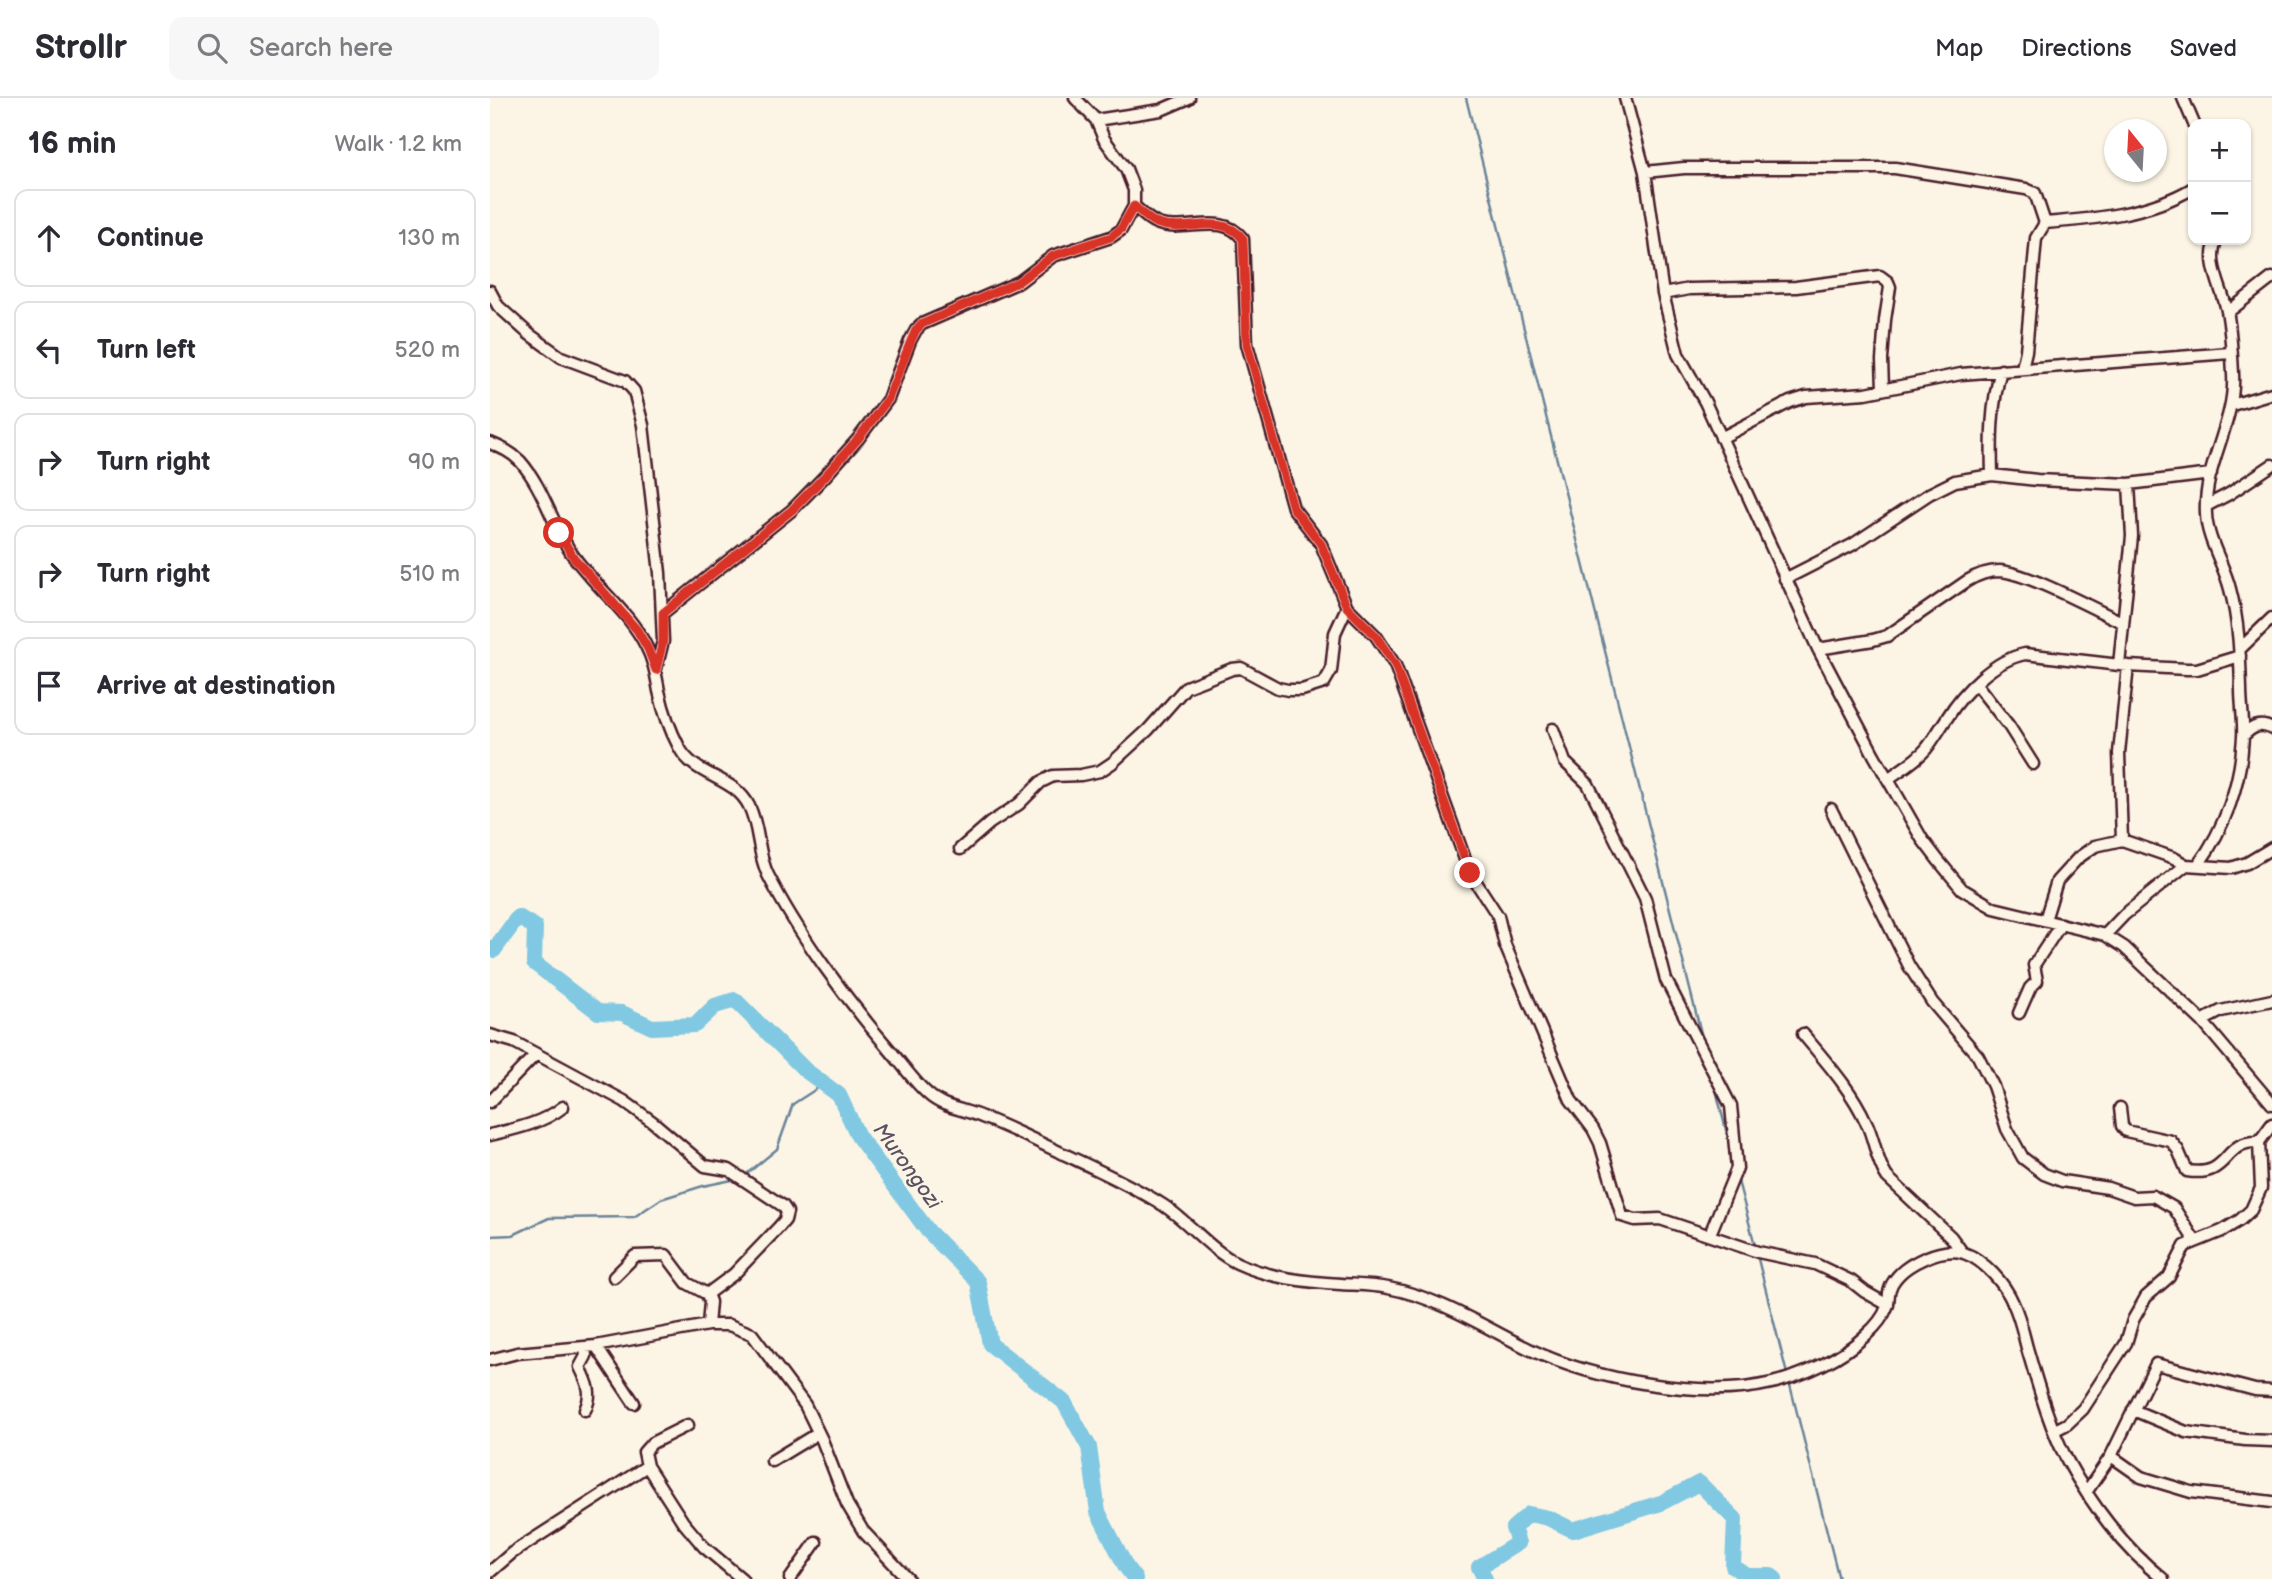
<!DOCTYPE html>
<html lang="en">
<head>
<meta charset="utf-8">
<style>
	body { margin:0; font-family:"Balsamiq Sans",sans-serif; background:#f7f7f7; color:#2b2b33 }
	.controls { position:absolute; right:21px; top:21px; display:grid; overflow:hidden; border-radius:14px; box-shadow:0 2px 5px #0004 }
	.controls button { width:63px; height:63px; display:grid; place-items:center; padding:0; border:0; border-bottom:2px solid #e1e1e2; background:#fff; color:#2b2b33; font:35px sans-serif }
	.compass { position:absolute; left:1614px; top:21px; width:63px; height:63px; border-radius:50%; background:#fff; box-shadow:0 2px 5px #0004; rotate:342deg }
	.stop { position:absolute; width:21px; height:21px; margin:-16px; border:5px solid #d93025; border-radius:50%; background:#fff }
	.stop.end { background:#d93025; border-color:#fff; box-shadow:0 2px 7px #0008 }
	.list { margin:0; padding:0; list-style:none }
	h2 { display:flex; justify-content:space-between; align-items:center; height:91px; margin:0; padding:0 28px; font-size:30px }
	h2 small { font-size:23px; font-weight:400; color:#7c7c81 }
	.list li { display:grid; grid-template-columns:46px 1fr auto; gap:21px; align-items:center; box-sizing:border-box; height:98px; margin:0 14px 14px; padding:0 14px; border:2px solid #e1e1e2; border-radius:14px }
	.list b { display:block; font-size:26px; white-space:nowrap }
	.list em { font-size:23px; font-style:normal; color:#7c7c81 }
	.icon { flex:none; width:38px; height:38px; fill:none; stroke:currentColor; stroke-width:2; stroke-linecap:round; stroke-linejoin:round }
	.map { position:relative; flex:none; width:1782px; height:1481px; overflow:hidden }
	header { display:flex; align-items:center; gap:42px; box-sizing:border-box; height:98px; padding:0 35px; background:#fff; border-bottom:2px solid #e1e1e2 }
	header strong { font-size:33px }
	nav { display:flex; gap:38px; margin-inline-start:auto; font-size:24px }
	.search { width:490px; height:63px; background:#f7f7f7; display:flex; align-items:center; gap:18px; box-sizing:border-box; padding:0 24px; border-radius:14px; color:#7c7c81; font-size:26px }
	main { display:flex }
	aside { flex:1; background:#fff }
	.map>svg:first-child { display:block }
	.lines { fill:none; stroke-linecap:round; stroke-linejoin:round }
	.stream { stroke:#6b8499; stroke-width:2.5 }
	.river { stroke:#81c8e2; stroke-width:16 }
	.minor-casing { stroke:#4a1f2b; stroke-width:15 }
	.minor { stroke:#fcf5e5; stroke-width:10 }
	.route { stroke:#d93025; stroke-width:9 }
	.labels { text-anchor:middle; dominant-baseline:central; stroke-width:5; stroke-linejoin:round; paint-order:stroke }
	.water-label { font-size:21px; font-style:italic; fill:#5a5262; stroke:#fcf5e5 }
</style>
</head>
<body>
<header>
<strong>Strollr</strong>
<div class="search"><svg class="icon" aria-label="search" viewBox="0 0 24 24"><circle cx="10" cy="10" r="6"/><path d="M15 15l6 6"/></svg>Search here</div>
<nav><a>Map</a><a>Directions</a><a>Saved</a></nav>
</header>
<main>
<aside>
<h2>16 min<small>Walk · 1.2 km</small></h2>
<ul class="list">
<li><svg class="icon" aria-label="ahead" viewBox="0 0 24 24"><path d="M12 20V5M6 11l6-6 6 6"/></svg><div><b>Continue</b></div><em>130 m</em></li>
<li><svg class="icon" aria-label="left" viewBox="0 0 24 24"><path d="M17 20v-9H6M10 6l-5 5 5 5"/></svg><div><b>Turn left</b></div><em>520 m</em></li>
<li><svg class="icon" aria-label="right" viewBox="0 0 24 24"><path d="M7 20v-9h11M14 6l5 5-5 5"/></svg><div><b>Turn right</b></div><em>90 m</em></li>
<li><svg class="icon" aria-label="right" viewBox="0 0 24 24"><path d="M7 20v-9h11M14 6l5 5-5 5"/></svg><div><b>Turn right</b></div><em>510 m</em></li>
<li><svg class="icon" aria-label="arrive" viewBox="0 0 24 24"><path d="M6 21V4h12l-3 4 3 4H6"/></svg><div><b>Arrive at destination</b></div></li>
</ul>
</aside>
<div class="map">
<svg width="1782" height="1481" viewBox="0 0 1782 1481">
	<rect width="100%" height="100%" fill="#fcf5e5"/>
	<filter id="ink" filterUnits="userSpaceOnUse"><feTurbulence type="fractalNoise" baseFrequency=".0143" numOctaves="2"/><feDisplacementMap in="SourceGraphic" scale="14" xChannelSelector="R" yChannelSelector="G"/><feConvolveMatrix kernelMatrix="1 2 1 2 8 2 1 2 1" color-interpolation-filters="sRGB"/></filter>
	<g filter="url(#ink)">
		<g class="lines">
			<path class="stream" d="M976,0L1214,947
				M1224,984L1241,1052
				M253,1079L287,1051L303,1006L334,986
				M1247,1079L1266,1151
				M0,1138L23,1137L59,1120L144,1119L171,1101L213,1088L247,1081
				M1267,1157L1297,1276
				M1299,1283L1349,1481"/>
			<path class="river" d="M0,850L4,852L28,819L45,829L44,865L108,914L132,915L162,929L205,927L225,908L245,902L315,972L349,997L368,1038L438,1133L488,1184L500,1246L574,1304L599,1349L608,1414L636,1469L645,1481
				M995,1481L989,1469L1028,1445L1023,1430L1039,1416L1058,1420L1083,1432L1171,1405L1209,1385L1245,1421L1243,1468L1257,1478H1281L1285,1481"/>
			<g class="minor-casing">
				<path id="minor" d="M585,0L606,22L614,41L636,71L644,92V108C651,114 657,121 666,125C694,137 732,112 753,141L757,246L803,410L831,446L857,509L886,538L905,567L980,775L1008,818L1015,847L1081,1002L1103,1031L1110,1045L1132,1118L1145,1122L1170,1121L1268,1154L1325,1166L1361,1183L1375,1194L1398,1207
					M1135,0L1155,74L1173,196L1188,256L1215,304L1328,551L1384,657L1432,741L1448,762L1472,791L1504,810L1615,837L1634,849L1712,923L1782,1006
					M1693,0L1704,26
					M606,22L671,12L699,0
					M1155,74L1194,70H1405L1536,91L1545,95L1555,125L1546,140L1536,253L1532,270
					M1555,125C1605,121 1660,116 1703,90
					M0,193L8,208L39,236L71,259L135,283L144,293L153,327L170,475L173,543L166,571
					M1173,196L1199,191L1306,189L1390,178L1398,184L1400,189L1395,222L1392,262L1393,291
					M1738,214L1782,180
					M1742,307L1782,295
					M1231,340L1300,304L1316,299L1376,295L1471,276L1740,255
					M0,345C12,350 21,354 30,363C54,390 62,427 82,456C104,488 139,513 156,548C164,563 166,577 169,593C173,611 180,632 189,649C204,679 244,678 259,708C270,730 267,755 278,777C308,836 356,901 399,951C412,966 424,984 438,996C453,1010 474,1011 492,1019C521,1030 550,1045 578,1058C610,1073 643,1088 673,1107C699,1124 720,1152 747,1165C779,1180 816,1184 851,1186C867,1187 883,1187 898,1190C948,1199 994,1229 1039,1251C1104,1282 1212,1302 1282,1285C1315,1277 1352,1260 1376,1237C1384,1230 1393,1220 1397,1209C1401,1196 1396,1198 1402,1186C1413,1166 1452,1148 1474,1155C1494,1162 1515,1186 1523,1205C1530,1219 1533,1235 1537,1250C1548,1287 1559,1328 1577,1362C1600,1405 1634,1450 1673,1481
					M1502,377C1501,342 1501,307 1511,272
					M1716,408L1739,396L1782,367
					M1295,481L1362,447L1439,396L1465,383L1502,377L1547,382L1639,386L1721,376
					M173,515L302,412L336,377L368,341L398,301L420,243L426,232L432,226L529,184L563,158L621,139L631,132L644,108
					M1751,550L1782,520
					M1328,551L1383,542L1397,538L1477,483C1487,477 1497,473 1509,473C1536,474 1604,511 1632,524
					M1629,567L1642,438L1639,386
					M1486,586L1519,628L1543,666
					M1063,631L1075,664L1098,686L1155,800L1176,882L1241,1008L1247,1070L1220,1136
					M1753,638C1762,629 1770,624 1782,631
					M1398,681C1410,672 1426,663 1436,651C1444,641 1450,630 1457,620C1473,594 1504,562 1535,556L1638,568L1697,571H1707L1750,558
					M1341,711L1419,868L1442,904L1488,958L1503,988L1517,1031L1533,1060L1554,1076L1572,1083L1618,1090L1644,1099L1663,1098L1684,1110L1705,1143
					M1632,742L1629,655L1638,568
					M470,751L500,725L529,706L551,684L563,678L591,677L610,673L622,665L658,632L696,589L742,571L751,570L788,590L798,592H812L834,585L841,573L845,535L857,509
					M1708,767C1735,730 1751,685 1753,639C1754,623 1751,607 1751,591C1750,557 1749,524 1740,491C1734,466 1717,442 1716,416C1713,367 1746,325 1743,276C1742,256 1741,233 1737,213C1733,191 1715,163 1727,142
					M1555,822L1567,783L1588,760L1605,748L1632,742L1684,760L1696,767L1741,770L1757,765L1782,750
					M1615,837L1634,817L1696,767
					M1529,915L1540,890L1547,883L1544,867L1571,826
					M1712,923L1731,913L1782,902
					M1313,936C1336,964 1361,991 1376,1024C1385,1042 1386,1063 1397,1079L1461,1139L1472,1154
					M0,937L24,944L134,1003L163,1024L215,1068L239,1072L293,1108L297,1114L295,1122L288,1130L244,1176L217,1196L220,1204L218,1227
					M0,1004L46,956
					M1630,1010L1632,1028L1636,1033L1681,1043L1688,1052L1697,1073C1742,1080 1731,1042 1769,1044
					M0,1037C25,1031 53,1025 73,1009
					M124,1179L145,1158L176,1157L197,1185L217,1196
					M106,1248L144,1305
					M95,1249L96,1258L90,1269C98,1285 103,1296 95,1312
					M0,1262L27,1255L106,1248L218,1227H239L262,1236L315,1307L332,1342L357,1406L373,1433L418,1481
					M1643,1312L1696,1334L1755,1342L1782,1343
					M198,1327L162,1345L154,1354L157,1368L193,1424L214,1449L252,1481
					M1565,1332L1577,1326L1593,1311L1636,1245L1643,1222L1656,1199L1679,1179L1695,1148L1732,1133L1750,1122L1761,1112L1771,1090L1769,1044L1782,1026
					M1621,1358L1651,1379L1701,1394L1782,1404
					M282,1363L328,1335
					M1597,1393L1621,1358L1666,1266L1765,1292L1782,1293
					M0,1474L22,1455L157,1368
					M300,1481L326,1444"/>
			</g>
			<use href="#minor" class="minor"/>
		</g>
	</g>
	<g class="lines" filter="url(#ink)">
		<path class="route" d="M69,435L84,460L147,532L158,551L166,572L173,543V515L302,412L336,377L368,341L398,301L421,243L426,232L432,226L528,184L563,158L621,139L631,131L644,108C651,114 657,121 666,125C694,137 732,113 753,141L757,246L803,410L831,446L857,509L886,538L905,567L980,775"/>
	</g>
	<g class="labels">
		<g class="water-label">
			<text transform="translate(417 1068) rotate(54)">Murongozi</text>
		</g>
	</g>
</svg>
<div class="controls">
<button>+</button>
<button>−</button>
</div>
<svg class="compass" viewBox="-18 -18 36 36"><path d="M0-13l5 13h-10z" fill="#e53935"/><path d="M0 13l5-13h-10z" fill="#7c7c81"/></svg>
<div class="stop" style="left:69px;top:435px"></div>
<div class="stop end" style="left:980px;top:775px"></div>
</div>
</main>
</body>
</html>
